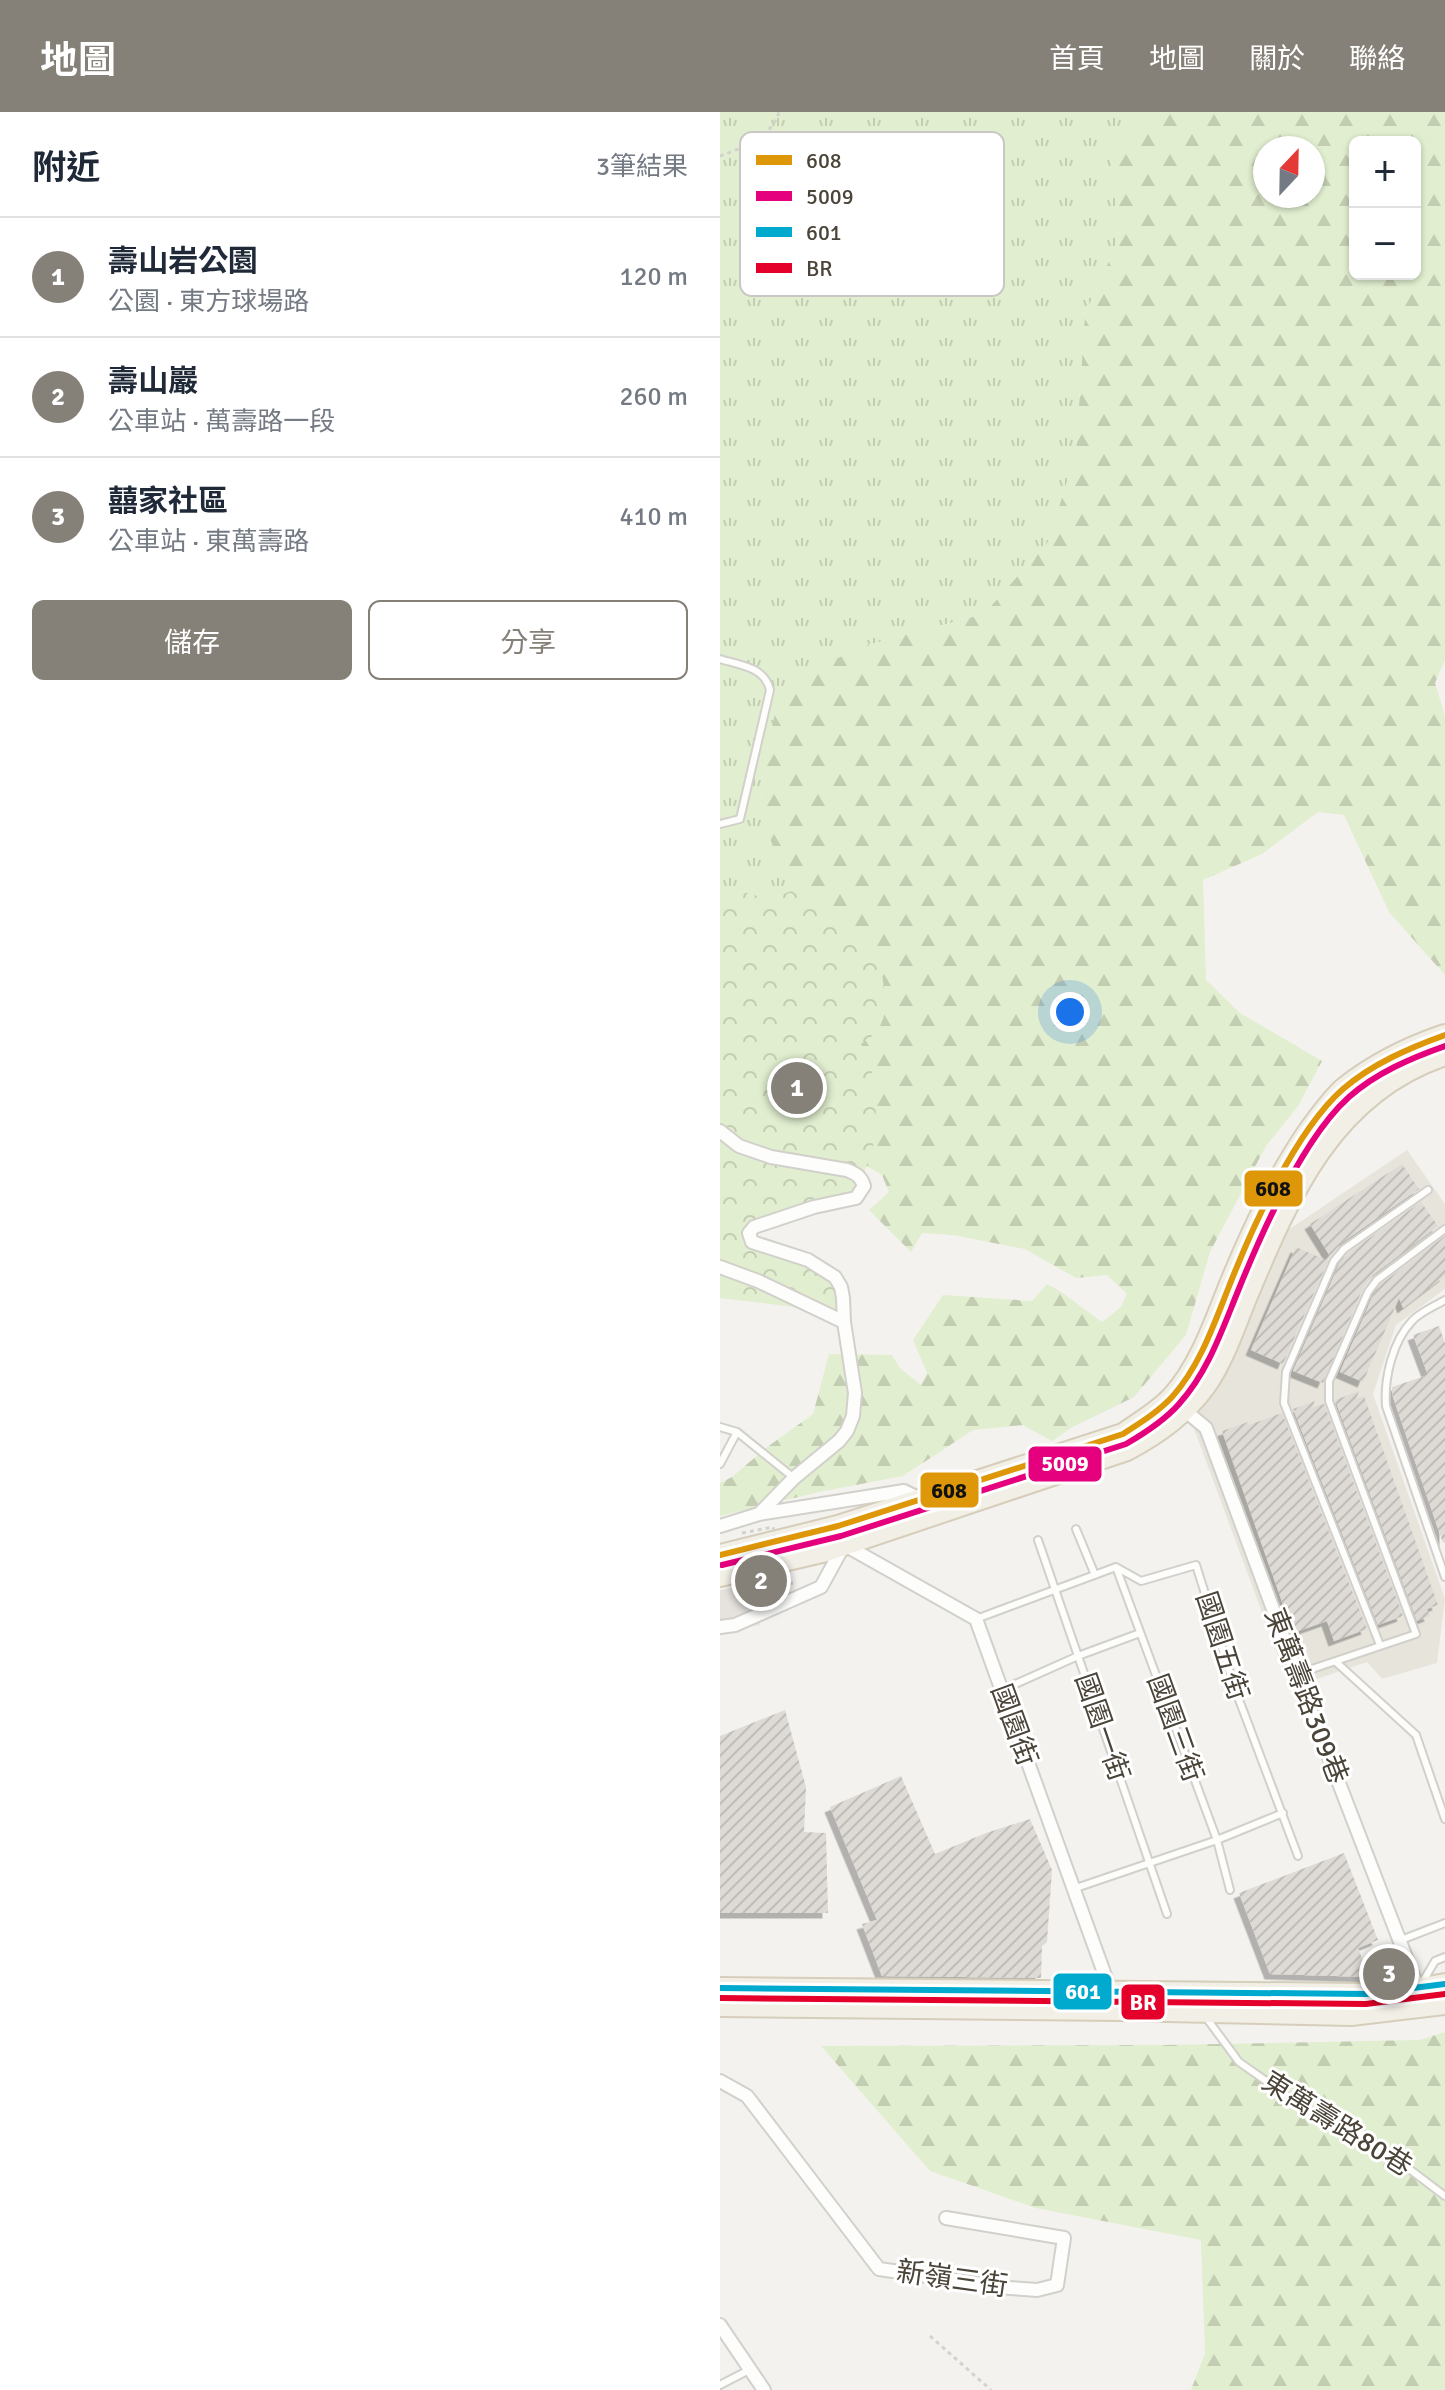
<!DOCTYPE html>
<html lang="zh-TW">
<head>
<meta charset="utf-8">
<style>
	body { margin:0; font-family:Signika,"Noto Sans TC",sans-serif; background:#f6f6f7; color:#1f2937 }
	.controls { position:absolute; right:24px; top:24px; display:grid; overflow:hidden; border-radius:12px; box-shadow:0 2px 6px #0004 }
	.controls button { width:72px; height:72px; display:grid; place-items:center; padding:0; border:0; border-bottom:2px solid #e0e1e3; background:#fff; color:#1f2937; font:40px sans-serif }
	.compass { position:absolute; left:533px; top:24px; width:72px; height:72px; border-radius:50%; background:#fff; box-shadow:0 2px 6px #0004; rotate:22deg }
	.you { position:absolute; left:350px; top:900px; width:28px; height:28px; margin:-20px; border:6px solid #fff; border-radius:50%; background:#1a73e8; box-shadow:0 0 0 12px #1a73e833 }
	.badge { display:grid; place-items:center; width:52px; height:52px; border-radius:50%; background:#868178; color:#fff; font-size:26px; font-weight:700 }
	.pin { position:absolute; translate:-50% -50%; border:4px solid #fff; box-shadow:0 2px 8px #0006 }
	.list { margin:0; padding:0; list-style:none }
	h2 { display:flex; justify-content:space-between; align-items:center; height:104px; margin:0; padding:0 32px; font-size:34px }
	h2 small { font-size:26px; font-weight:400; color:#747a83 }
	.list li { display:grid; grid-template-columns:52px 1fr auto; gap:24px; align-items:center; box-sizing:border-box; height:120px; padding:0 32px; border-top:2px solid #e0e1e3 }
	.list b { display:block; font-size:30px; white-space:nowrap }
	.list p { margin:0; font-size:26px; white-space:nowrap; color:#747a83 }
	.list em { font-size:26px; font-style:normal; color:#747a83 }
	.actions { display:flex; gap:16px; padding:24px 32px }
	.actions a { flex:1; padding:18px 0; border:2px solid #868178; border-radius:12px; text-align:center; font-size:28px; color:#868178 }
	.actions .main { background:#868178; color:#fff }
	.map { position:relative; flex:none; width:725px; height:2278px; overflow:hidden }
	header { display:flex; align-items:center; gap:48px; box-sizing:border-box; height:112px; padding:0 40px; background:#868178; color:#fff }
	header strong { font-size:38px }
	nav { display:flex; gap:44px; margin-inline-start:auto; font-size:28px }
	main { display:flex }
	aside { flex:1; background:#fff }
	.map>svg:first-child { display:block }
	.residential { fill:#e7e4dc }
	.grass { fill:url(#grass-tufts) }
	.forest { fill:url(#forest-firs); fill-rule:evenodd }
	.park { fill:url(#park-crowns) }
	.parking { fill:#e6e3df }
	.building { fill:url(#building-hatch); filter:url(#shadow) }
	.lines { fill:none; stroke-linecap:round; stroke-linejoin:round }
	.lane-casing { stroke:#d2d0cb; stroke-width:10 }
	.street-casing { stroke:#d2d0cb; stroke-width:16 }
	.primary-casing { stroke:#d6cebb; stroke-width:24 }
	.path { stroke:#d3d2cc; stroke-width:3; stroke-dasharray:4 4; stroke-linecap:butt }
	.lane { stroke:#fdfdfc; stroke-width:6 }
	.street { stroke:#fdfdfc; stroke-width:12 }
	.primary { stroke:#f2efe6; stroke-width:20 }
	.path-bridge { stroke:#d3d2cc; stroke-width:3; stroke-dasharray:4 4; stroke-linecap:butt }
	.bus-1-casing { stroke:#fff; stroke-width:12 }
	.bus-2-casing { stroke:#fff; stroke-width:12 }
	.bus-3-casing { stroke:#fff; stroke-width:12 }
	.bus-4-casing { stroke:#fff; stroke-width:12 }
	.bus-1 { stroke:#dd9709; stroke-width:6 }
	.bus-2 { stroke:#e5007d; stroke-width:6 }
	.bus-3 { stroke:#00a9ce; stroke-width:6 }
	.bus-4 { stroke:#e4002b; stroke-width:6 }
	.labels { text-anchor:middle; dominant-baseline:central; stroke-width:6; stroke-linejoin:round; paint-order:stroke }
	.street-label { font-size:28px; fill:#4b4439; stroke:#fff }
	.key { fill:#fff; stroke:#c9c7c4; stroke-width:2 }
	.key-label { font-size:22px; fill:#4b4439 }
	.line-badge { stroke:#fff; stroke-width:3 }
	.badge-label { font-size:22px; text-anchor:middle; font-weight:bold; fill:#fff }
	.pale-badge-label { font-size:22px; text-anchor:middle; font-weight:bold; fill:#111 }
</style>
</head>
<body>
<header>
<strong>地圖</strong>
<nav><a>首頁</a><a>地圖</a><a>關於</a><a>聯絡</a></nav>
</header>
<main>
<aside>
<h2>附近<small>3筆結果</small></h2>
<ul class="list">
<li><span class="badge">1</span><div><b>壽山岩公園</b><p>公園 · 東方球場路</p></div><em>120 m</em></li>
<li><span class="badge">2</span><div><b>壽山巖</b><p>公車站 · 萬壽路一段</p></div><em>260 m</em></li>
<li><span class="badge">3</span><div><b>囍家社區</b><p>公車站 · 東萬壽路</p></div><em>410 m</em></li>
</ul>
<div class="actions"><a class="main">儲存</a><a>分享</a></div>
</aside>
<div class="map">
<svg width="725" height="2278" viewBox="0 0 725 2278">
	<defs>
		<pattern id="grass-tufts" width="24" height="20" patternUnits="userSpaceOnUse" patternTransform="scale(2)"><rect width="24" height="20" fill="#e1eecf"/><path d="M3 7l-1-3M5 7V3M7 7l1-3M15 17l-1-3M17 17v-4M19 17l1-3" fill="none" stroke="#c3cdb2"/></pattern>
		<pattern id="forest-firs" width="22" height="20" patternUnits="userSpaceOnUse" patternTransform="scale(2)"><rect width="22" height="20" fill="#e1eecf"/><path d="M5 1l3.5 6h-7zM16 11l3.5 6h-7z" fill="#c3cdb2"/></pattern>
		<pattern id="park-crowns" width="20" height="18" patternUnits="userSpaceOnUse" patternTransform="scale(2)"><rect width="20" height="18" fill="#e1eecf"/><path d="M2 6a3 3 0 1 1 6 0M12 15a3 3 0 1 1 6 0" fill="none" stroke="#c3cdb2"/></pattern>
		<pattern id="building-hatch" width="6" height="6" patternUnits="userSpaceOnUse" patternTransform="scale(2)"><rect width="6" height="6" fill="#dedbd6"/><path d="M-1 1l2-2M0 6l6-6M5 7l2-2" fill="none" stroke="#c0bdb8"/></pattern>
		<filter id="shadow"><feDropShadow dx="-5.5" dy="5.5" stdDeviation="0" flood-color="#0004"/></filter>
	</defs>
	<rect width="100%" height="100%" fill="#f4f2ee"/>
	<path class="residential" d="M687,1038L725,1092V1177L676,1213L653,1282L725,1487L717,1551L662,1567L647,1550L570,1576L473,1314L568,1118Z"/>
	<path class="grass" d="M0,0H428L390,41L400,125L365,202L356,341L328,430L264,502L148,533L58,588L44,651L39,699L72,779L48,787L23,780L0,787Z"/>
	<path class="forest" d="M428,0H725V548L715,571L725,604V863L669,800L624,703L598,700L542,742L483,768L486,868L520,901L602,949L578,994L546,1034L490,1140L466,1223L414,1285L351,1316L332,1329L303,1313L253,1318L183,1364L99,1380L0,1404V1371L12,1365L46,1336L93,1302L109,1242L172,1243L180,1256L201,1273L207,1261L193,1228L223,1183L312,1189L327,1172C347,1182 363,1197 382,1210L401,1195L407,1182L387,1163L356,1166L305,1137L233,1123L202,1121L191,1140L149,1098L169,1080L162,1063L136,1048L0,787L23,780L48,787L71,779L39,699L44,651L58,588L81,562L148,533L264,502L328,430L356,341L365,202L400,125L390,41ZM635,30H695V162H635ZM545,36H593V84H545Z
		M725,1920V2278H471L485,2241L481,2128L316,2096L210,2059L101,1934L444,1933L699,1928Z"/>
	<path class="park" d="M72,779L161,852C164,886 175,912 141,932L151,951L156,1002L153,1035L142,1067V1080L29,1121L44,1134L70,1143L121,1175L123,1201L0,1186V787L23,780L48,787Z"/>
	<path class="parking" d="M34,1472L40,1513L0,1520V1478Z"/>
	<path class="building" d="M682,1052L699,1077L620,1132L610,1144L590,1112Z
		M701,1090L718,1114L653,1163L643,1176L603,1271L573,1259L619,1152L628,1141Z
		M725,1124V1164L683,1196L679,1186L643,1270L620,1260L653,1183L661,1172Z
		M576,1135L608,1149L563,1252L531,1238Z
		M719,1214L725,1231V1430L723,1431L672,1282V1275L708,1263L693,1223Z
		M639,1279L636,1287L644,1284L718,1493L707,1497L710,1504L697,1509L615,1288Z
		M595,1289L592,1295L604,1292L683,1504L658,1513L573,1297Z
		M562,1301L647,1517L614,1529L607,1509L573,1521L502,1319L528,1310L529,1313Z
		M65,1598L86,1675L84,1720L106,1721L108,1801H0V1624Z
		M181,1664L215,1742L266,1721L310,1707L332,1758L327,1830L322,1834L321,1866L162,1864L142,1812L157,1808L110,1695Z
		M624,1741L658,1828L638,1836L649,1865L550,1862L519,1781Z"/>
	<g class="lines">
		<g class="lane-casing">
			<path id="lane" d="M0,547C20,553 45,555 50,578L20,707L0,712
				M725,1188C715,1194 700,1200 692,1209C672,1230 664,1267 666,1294L725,1465
				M0,1315L17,1320L74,1366
				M0,1352L17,1320
				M356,1417L375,1463
				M318,1428L447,1802
				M396,1455L497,1728L510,1778
				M256,1507L396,1455L421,1469L476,1453L515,1577L578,1744
				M660,1533L564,1291L566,1260L614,1149L624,1137L708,1078
				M616,1550L696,1623L725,1707
				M577,1562L696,1522L609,1289V1269L648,1180L657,1168L725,1117
				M282,1578L358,1544L420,1521
				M353,1777L497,1728L563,1701
				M681,1828L725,1811
				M702,1871L715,1849L725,1845
				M485,1904L519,1950L586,1997L643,2022L725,2084
				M0,2273L29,2258"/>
		</g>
		<g class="street-casing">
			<path id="street" d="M0,1019L19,1034L51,1045L127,1058C136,1062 141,1064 144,1074L136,1086L94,1095L34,1115L29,1121L32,1130L88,1148L115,1165L121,1175L123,1186L124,1210L135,1281L133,1304L127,1319L119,1329L74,1366L39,1402
				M0,1155L38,1169L124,1210
				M462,1296L486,1316L577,1562L699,1879
				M0,1414L39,1402L184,1379L200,1387
				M123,1432L256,1507L391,1880
				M0,1515L15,1513L101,1475L124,1433
				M0,1969L27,1984L159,2157L290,2176L317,2178L337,2173L344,2126L226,2106
				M0,2213L44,2278"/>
		</g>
		<g class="primary-casing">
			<path id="primary" d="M0,1443L118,1414L403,1322C420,1310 438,1300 452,1285C478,1257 494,1213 508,1177C530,1123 555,1068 588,1020C598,1006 610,989 623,977C653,953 689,935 725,923
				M0,1464L106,1439L407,1338C439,1321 465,1302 486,1273C504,1247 515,1213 527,1184C569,1083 613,980 725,943
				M0,1876L646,1882L698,1877L725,1872
				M0,1894L399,1898L631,1903L725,1892"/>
		</g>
		<path class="path" d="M0,44C22,36 52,25 59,0
			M41,1474L43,1478L73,1471
			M210,2224L271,2278"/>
		<use href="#lane" class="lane"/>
		<use href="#street" class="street"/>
		<use href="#primary" class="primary"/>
		<path class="path-bridge" d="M22,1421L53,1415L66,1472"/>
		<g class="bus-1-casing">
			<path id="bus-1" d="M0,1443L118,1414L403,1322C420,1311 438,1300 452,1285C479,1255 493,1215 508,1177C531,1118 575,1019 623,977C652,952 689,936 725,923"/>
		</g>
		<g class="bus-2-casing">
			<path id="bus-2" d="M2,1453L121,1424L406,1332C425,1321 445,1308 459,1292C488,1260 502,1218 518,1179C541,1122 583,1026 629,985C656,961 691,946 725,934"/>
		</g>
		<g class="bus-3-casing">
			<path id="bus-3" d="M0,1876L646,1882L725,1872"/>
		</g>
		<g class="bus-4-casing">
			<path id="bus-4" d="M0,1886L646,1892L725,1882"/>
		</g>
		<use href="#bus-1" class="bus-1"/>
		<use href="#bus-2" class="bus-2"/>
		<use href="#bus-3" class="bus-3"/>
		<use href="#bus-4" class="bus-4"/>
	</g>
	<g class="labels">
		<g class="street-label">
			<text transform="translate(502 1534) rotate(72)">國園五街</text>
			<text transform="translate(586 1584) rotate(69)">東萬壽路309巷</text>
			<text transform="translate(294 1613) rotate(70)">國園街</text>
			<text transform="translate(382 1615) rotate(71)">國園一街</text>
			<text transform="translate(455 1616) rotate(70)">國園三街</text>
			<text transform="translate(617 2012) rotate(32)">東萬壽路80巷</text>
			<text transform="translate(232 2167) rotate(8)">新嶺三街</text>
		</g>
	</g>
	<rect x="20" y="20" width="264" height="164" rx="12" class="key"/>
	<rect x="36" y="43" width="36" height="10" fill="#dd9709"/>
	<rect x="36" y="79" width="36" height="10" fill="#e5007d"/>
	<rect x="36" y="115" width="36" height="10" fill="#00a9ce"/>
	<rect x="36" y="151" width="36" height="10" fill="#e4002b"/>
	<g class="key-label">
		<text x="86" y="56">608</text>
		<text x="86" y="92">5009</text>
		<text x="86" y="128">601</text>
		<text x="86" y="164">BR</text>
	</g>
	<g class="line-badge">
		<rect x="523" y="1057" width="61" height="39" rx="8" fill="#dd9709"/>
		<rect x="307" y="1333" width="76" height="38" rx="8" fill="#e5007d"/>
		<rect x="199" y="1359" width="61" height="38" rx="8" fill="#dd9709"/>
		<rect x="332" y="1860" width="61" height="39" rx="8" fill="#00a9ce"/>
		<rect x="400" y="1871" width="46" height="38" rx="8" fill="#e4002b"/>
	</g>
	<g class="badge-label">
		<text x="345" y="1359">5009</text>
		<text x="363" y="1887">601</text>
		<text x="423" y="1898">BR</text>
	</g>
	<g class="pale-badge-label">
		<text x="553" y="1084">608</text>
		<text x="229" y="1386">608</text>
	</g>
</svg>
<div class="controls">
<button>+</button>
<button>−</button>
</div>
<svg class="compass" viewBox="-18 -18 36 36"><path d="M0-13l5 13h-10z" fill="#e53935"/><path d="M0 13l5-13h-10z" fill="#747a83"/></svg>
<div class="you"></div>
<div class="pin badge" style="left:77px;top:976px">1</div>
<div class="pin badge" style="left:41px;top:1469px">2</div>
<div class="pin badge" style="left:669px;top:1862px">3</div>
</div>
</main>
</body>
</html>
